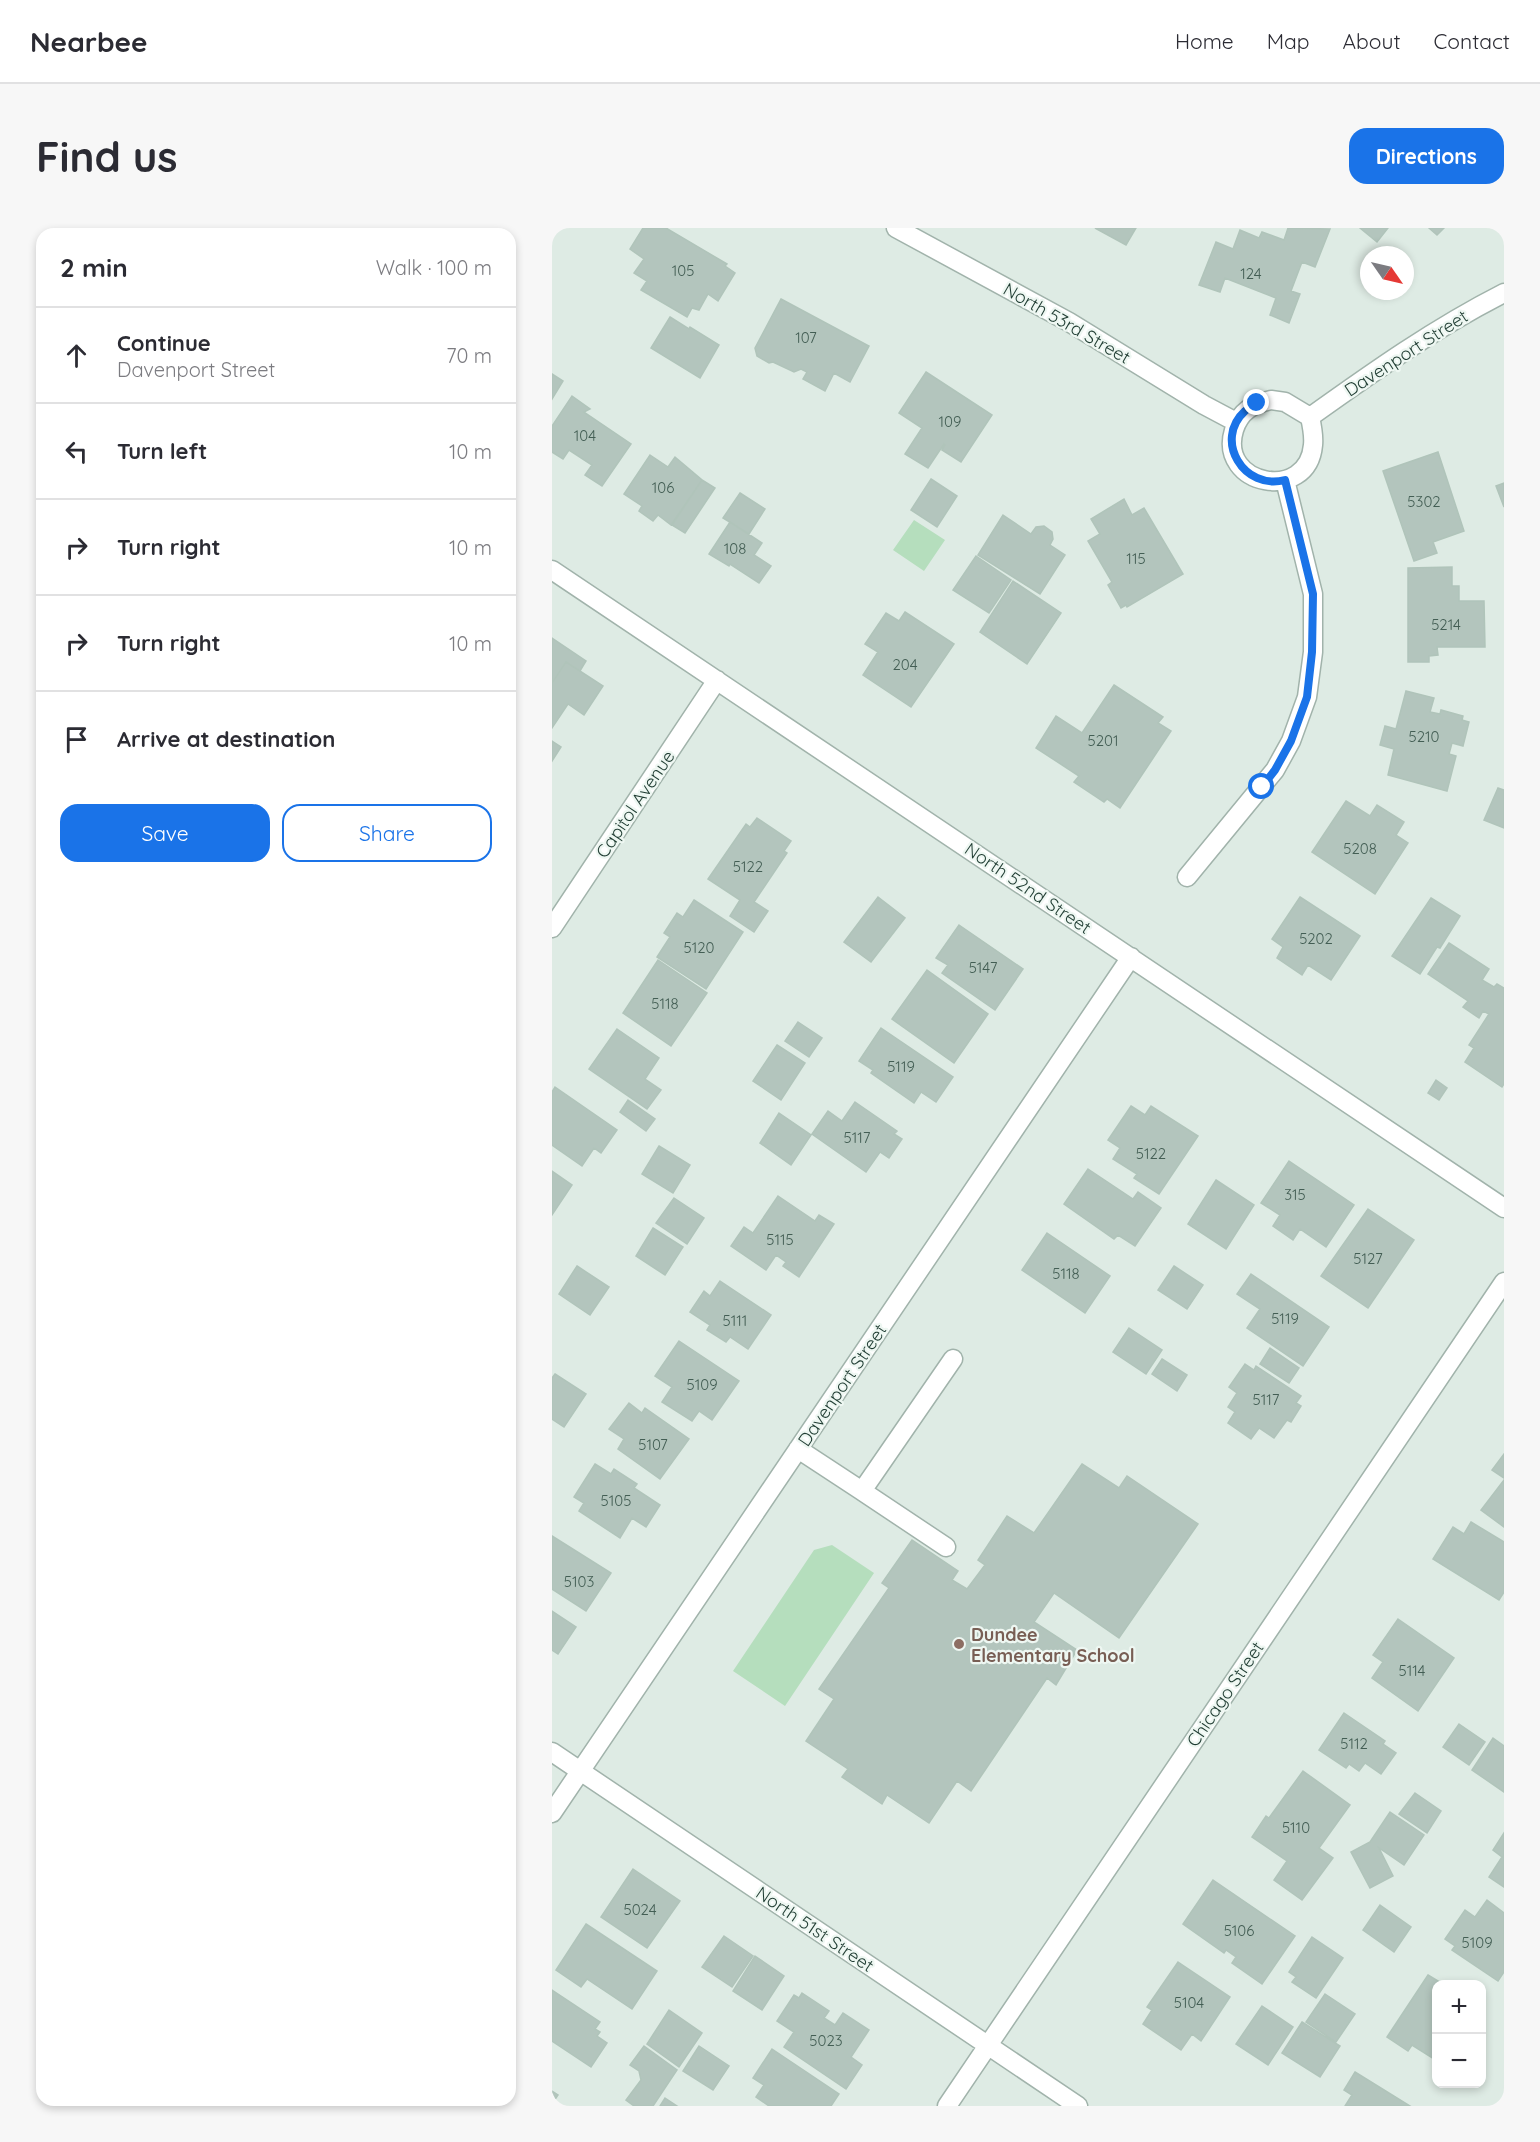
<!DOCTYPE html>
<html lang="en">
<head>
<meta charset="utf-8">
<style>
	body { margin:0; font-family:Quicksand,sans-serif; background:#f7f7f7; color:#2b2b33 }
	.controls { position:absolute; right:18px; bottom:18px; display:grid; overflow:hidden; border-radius:12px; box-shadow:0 3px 9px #0003 }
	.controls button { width:54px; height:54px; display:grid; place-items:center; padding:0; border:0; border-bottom:2px solid #e1e1e2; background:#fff; color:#2b2b33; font:30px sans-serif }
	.compass { position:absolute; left:808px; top:18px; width:54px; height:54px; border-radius:50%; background:#fff; box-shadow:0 3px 9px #0003; rotate:124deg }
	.stop { position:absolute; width:18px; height:18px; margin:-14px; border:4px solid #1a73e8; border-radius:50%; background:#fff }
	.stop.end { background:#1a73e8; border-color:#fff; box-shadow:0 2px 6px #0008 }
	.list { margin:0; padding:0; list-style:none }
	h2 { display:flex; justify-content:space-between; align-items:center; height:78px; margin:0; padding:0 24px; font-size:26px }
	h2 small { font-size:20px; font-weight:400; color:#7c7c81 }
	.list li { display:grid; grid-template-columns:39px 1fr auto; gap:18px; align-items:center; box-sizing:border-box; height:96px; padding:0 24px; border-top:2px solid #e1e1e2 }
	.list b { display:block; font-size:22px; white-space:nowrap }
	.list p { margin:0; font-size:20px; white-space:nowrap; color:#7c7c81 }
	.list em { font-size:20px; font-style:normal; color:#7c7c81 }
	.actions { display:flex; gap:12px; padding:18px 24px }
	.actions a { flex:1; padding:14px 0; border:2px solid #1a73e8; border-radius:18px; text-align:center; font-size:21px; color:#1a73e8 }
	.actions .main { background:#1a73e8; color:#fff }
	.icon { flex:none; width:33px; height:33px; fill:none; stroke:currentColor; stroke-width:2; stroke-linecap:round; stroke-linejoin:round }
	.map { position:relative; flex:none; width:952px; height:1878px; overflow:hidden; border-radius:18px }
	header { display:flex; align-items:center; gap:36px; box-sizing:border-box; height:84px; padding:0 30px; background:#fff; border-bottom:2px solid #e1e1e2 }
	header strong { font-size:28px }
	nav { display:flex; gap:33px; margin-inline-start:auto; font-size:21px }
	.intro { display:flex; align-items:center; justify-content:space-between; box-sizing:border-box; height:144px; padding:0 36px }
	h1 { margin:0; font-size:42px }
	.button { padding:15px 27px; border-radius:18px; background:#1a73e8; color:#fff; font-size:21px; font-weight:700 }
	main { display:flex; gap:36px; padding:0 36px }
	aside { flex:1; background:#fff; border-radius:18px; box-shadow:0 3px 9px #0003 }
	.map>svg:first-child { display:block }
	.green { fill:#b5debd }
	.building { fill:#b3c5bd; stroke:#b0c4ba; stroke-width:1.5 }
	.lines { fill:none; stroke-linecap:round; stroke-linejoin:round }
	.minor-casing { stroke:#a1b3ab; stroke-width:21 }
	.minor { stroke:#fff; stroke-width:18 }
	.route { stroke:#1a73e8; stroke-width:8 }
	.education-dot { fill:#8d6e63; stroke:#eef7f2; stroke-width:2 }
	.labels { text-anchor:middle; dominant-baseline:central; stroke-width:4.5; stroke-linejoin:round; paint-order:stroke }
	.number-label { font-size:15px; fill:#435e54 }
	.street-label { font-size:18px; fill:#1e3b31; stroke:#eef7f2 }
	.education-label { font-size:18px; font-weight:bold; fill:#785e54; stroke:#eef7f2; text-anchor:start }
</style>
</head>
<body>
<header>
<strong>Nearbee</strong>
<nav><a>Home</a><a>Map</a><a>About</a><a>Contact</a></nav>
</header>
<div class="intro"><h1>Find us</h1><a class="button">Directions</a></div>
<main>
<aside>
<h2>2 min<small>Walk · 100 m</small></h2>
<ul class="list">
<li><svg class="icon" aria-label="ahead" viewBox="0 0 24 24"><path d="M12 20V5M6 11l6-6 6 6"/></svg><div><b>Continue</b><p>Davenport Street</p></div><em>70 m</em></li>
<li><svg class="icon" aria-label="left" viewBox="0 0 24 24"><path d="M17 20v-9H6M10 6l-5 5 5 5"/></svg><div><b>Turn left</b></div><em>10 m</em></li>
<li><svg class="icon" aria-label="right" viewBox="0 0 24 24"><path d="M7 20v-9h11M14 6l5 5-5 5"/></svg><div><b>Turn right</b></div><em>10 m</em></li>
<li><svg class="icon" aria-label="right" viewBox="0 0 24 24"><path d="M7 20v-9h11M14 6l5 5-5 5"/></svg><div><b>Turn right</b></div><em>10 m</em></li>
<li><svg class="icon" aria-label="arrive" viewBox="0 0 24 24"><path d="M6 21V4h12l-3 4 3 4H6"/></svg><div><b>Arrive at destination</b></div></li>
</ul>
<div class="actions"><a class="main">Save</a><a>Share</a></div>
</aside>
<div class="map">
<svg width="952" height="1878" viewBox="0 0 952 1878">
	<rect width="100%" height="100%" fill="#deebe4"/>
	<path class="green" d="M362,292L393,312L372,343L341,322Z
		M280,1317L322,1345L233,1478L181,1443L262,1322Z"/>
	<path class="building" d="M91,0H114L175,36L173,38L183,45L166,73L156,66L147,82L140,80L135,89L89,62L95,53L82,45L92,31L78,21Z
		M543,0H584L574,17Z
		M736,0L778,1L763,39L750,34L739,63L748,66L737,95L718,87L724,70L673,50L668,64L647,57L664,14L681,21L688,2L707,10L710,4L732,12Z
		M808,0H836L825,14Z
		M877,0H892L885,7Z
		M229,71L317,118L298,154L282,145L273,163L251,151L255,144L249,141L242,144L221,134L217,135L205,128L203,120Z
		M118,89L137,101L138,99L167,117L148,150L99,120Z
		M374,144L440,187L409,234L390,222L393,217L392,216L376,240L353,226L370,200L347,185Z
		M0,146L11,153L0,171Z
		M20,168L38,181L32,184L79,216L50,258L33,247L40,237L17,222L11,231L0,224V198Z
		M886,224L912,303L881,314L885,325L862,333L831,243Z
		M98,227L116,239L123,229L150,252L119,297L106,287L101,293L87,283L90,278L72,266Z
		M379,251L405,268L385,299L359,282Z
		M150,252L163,260L133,305L120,297Z
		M952,255V279L944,258Z
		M188,265L213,281L197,306L171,290Z
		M572,271L580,287L592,280L631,346L575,379L574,377L569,380L556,357L560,354L536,313L548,306L539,291Z
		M451,287L479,306L484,299L492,298L500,304L501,311L498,317L513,327L488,366L426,327Z
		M178,294L210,315L202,327L219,338L207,355L178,336L177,338L157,326Z
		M424,328L459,352L437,385L401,362Z
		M900,339V358H907V373H932L933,419H885L886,427L877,428V434H856V340Z
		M461,353L509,385L475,436L428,404Z
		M353,384L402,416L359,479L311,447L326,424L313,416L334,385L347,393Z
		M0,410L34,433L28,443L14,434L0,455Z
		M14,434L51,458L32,487L16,476L0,500V455Z
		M562,457L611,489L606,495L619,503L568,580L555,571L552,574L522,554L527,548L484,520L504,488L530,505Z
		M854,463L882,470L878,484L888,486L889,482L911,488L910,492L917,494L911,518L900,515L897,526L904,528L895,563L836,547L842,521L828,517L833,498L844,501Z
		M0,513L9,519L0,533Z
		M946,560L952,562V600L932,592Z
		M794,573L818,588L825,577L852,594L844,607L856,615L823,666L760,624Z
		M205,590L239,613L232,623L235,625L202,674L216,683L202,704L178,688L188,672L156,651L194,596L198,599Z
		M326,669L353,690L319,734L292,714Z
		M748,669L808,708L779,752L756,737L750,747L725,730L731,719L720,711Z
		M879,670L908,688L888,720L885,719L868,746L840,728Z
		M142,672L191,704L154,761L105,729L118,709L112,705L125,685L131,689Z
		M407,697L471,741L443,782L390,745L396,737L384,730Z
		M897,715L937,741L930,752L942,759L945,756L952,760V856L950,859L913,834L922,820L917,817L937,786L931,783L927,790L911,779L916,773L876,746Z
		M106,732L155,765L119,818L71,785Z
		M375,742L436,786L402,835L340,791Z
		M246,794L270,810L257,829L233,813Z
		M329,800L401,849L384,874L369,864L362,875L319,845L321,842L307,833Z
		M65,801L107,830L93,851L109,862L95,881L37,841Z
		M225,817L253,835L229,872L201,853Z
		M884,852L895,860L887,872L876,865Z
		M3,859L65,902L49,925L42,920L30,938L0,917V864Z
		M76,872L103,891L94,903L68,884Z
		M303,874L345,903L342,906L350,911L337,930L328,924L314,944L260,906L276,883L290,893Z
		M579,878L593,887L599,878L646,908L607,966L582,950L585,946L561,931L568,920L556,912Z
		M227,885L259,907L239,937L208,915Z
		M107,918L138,937L121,965L90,946Z
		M737,933L802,977L774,1019L748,1001L741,1012L721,998L728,987L709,975Z
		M536,941L581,971L586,964L609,980L583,1018L566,1007L562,1011L512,976Z
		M0,943L20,957L0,987Z
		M664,952L702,977L674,1021L636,996Z
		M226,968L263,993L267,987L282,996L247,1049L231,1038L234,1034L224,1027L214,1042L179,1018L192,999L201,1005Z
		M122,970L152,990L135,1016L104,995Z
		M816,981L862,1012L816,1080L769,1048Z
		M101,1000L131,1019L113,1047L84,1028Z
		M495,1005L558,1048L533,1085L470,1042Z
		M25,1038L57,1059L38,1087L7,1066Z
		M622,1038L651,1057L635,1081L606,1062Z
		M699,1046L777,1099L751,1138L695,1100L708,1081L685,1066Z
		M168,1053L219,1087L196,1121L178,1109L174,1114L155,1102L158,1097L138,1084L152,1063L158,1068Z
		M577,1100L610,1122L594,1146L561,1124Z
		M127,1113L187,1153L160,1192L147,1183L140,1193L110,1174L120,1159L103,1148Z
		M718,1120L747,1140L737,1155L708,1136Z
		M610,1131L635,1147L625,1163L600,1146Z
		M693,1136L702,1142L704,1138L749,1168L744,1175L749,1178L739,1194L735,1192L722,1210L707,1200L699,1211L676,1195L683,1184L676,1179L685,1165L677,1159Z
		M3,1146L34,1166L12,1199L0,1191V1150Z
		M77,1175L90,1185L93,1180L137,1211L108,1251L66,1221L72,1211L57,1201Z
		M952,1226V1250L940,1242Z
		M43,1236L59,1246L62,1241L85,1256L82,1260L108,1277L94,1299L80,1290L68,1310L27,1283L32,1275L22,1269Z
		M530,1236L567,1260L575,1248L646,1296L567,1410L502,1365L482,1394L525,1422L504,1457L495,1450L419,1563L405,1553L377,1595L335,1567L330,1576L290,1549L296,1541L254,1513L282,1471L267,1461L337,1360L330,1355L360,1312L406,1343L400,1352L415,1361L433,1337L426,1332L455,1288L482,1305Z
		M952,1252V1299L929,1282Z
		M919,1294L952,1314V1364L947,1372L881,1331L901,1299L912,1306Z
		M0,1308L59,1345L34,1383L0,1361Z
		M0,1383L24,1399L6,1426L0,1422Z
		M846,1391L902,1430L866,1483L820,1450L831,1434L821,1427Z
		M792,1485L833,1513L831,1516L844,1525L829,1546L813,1535L807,1543L797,1536L794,1540L767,1522Z
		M907,1496L933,1514L917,1537L891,1519Z
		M941,1510L952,1518V1564L920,1542Z
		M751,1543L798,1577L767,1620L781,1630L750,1672L722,1652L735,1633L700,1609L714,1588L717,1590Z
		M863,1565L889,1583L875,1605L847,1586Z
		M838,1584L872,1607L852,1637L827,1620L841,1648L818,1660L799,1624L818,1614Z
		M952,1605V1659L937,1649L950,1629L941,1622Z
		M81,1641L128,1673L95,1720L49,1689Z
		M661,1652L743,1708L710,1756L680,1735L684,1729L674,1722L672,1725L631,1696Z
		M935,1672L952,1685V1744L946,1753L900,1722L903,1718L893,1711L913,1682L923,1689Z
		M828,1677L859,1699L842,1724L811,1702Z
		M34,1696L105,1743L80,1781L35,1751L29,1759L4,1742Z
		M172,1708L201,1728L180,1759L150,1739Z
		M760,1709L791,1730L764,1770L740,1754L744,1749L737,1744Z
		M203,1728L232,1748L210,1782L181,1763Z
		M626,1734L678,1769L649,1813L640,1806L629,1822L591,1796L600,1782L595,1779Z
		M876,1747L891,1756H885V1833L860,1817L856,1823L835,1809Z
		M0,1762L48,1794L43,1801L48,1804L45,1808L55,1815L39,1839L0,1813Z
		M250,1765L277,1783L272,1790L283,1797L291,1785L317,1802L299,1829L310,1837L294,1861L232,1819L242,1804L225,1793L242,1767L247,1770Z
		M773,1766L803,1786L784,1814L754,1794Z
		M710,1778L741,1799L716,1837L684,1816Z
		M117,1782L150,1805L127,1839L95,1816Z
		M750,1794L788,1818L768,1849L730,1825Z
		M92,1818L125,1842L101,1878H82L74,1872L89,1852L87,1843L78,1837Z
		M147,1818L177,1838L161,1862L131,1843Z
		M220,1821L287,1866L279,1878H217L204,1869L212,1857L201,1850Z
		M803,1844L858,1878H793L800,1867L792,1862Z
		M0,1863L6,1867L0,1876Z
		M113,1870L125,1878H108Z"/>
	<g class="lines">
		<g class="minor-casing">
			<path id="minor" d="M344,0L517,94L652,177L684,194
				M719,172L733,174L758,189C760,198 762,208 761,217C756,275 665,258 682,202C688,183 701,176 719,172Z
				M758,189C821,144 883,100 952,65
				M0,342L952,980
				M635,649L723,542L739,513L755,469L761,424V366L733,252
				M0,700L165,452
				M246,1221L310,1263L401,1131
				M310,1263L394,1319
				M0,1524L526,1878
				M0,1585L579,729
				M395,1878L952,1054"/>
		</g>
		<use href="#minor" class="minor"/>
	</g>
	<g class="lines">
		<path class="route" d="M705,175C702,178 696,180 693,183C661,212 692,263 733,252L761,366L760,424L755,469L739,513L723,542L710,559"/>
	</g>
	<circle class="education-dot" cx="407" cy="1416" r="6"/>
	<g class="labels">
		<g class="number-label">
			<text x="131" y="42">105</text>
			<text x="699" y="45">124</text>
			<text x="254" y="109">107</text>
			<text x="398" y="193">109</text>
			<text x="33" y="207">104</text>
			<text x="111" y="259">106</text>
			<text x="872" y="273">5302</text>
			<text x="183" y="320">108</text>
			<text x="584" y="330">115</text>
			<text x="894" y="396">5214</text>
			<text x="353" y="436">204</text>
			<text x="872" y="508">5210</text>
			<text x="551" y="512">5201</text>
			<text x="808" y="620">5208</text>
			<text x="196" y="638">5122</text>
			<text x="764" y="710">5202</text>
			<text x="147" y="719">5120</text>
			<text x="431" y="739">5147</text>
			<text x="113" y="775">5118</text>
			<text x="349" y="838">5119</text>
			<text x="305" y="909">5117</text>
			<text x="599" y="925">5122</text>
			<text x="743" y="966">315</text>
			<text x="228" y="1011">5115</text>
			<text x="816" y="1030">5127</text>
			<text x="514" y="1045">5118</text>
			<text x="733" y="1090">5119</text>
			<text x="183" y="1092">5111</text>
			<text x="150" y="1156">5109</text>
			<text x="714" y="1171">5117</text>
			<text x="101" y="1216">5107</text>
			<text x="64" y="1272">5105</text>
			<text x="27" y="1353">5103</text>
			<text x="860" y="1442">5114</text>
			<text x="802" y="1515">5112</text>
			<text x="744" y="1599">5110</text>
			<text x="88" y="1681">5024</text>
			<text x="687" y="1702">5106</text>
			<text x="925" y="1714">5109</text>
			<text x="637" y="1774">5104</text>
			<text x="274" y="1812">5023</text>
		</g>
		<g class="street-label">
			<text transform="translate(515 95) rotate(30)">North 53rd Street</text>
			<text transform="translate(854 125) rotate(-33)">Davenport Street</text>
			<text transform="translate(83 576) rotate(-56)">Capitol Avenue</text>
			<text transform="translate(476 660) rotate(34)">North 52nd Street</text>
			<text transform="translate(290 1157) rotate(-56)">Davenport Street</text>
			<text transform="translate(673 1466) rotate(-56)">Chicago Street</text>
			<text transform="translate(263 1701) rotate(34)">North 51st Street</text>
		</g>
		<g class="education-label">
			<text x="419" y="1406">Dundee<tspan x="419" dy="21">Elementary School</tspan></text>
		</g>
	</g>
</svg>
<div class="controls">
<button>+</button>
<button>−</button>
</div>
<svg class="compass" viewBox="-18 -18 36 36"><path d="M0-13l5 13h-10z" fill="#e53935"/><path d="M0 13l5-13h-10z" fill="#7c7c81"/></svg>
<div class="stop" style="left:710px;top:559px"></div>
<div class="stop end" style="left:705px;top:175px"></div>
</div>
</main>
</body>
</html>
